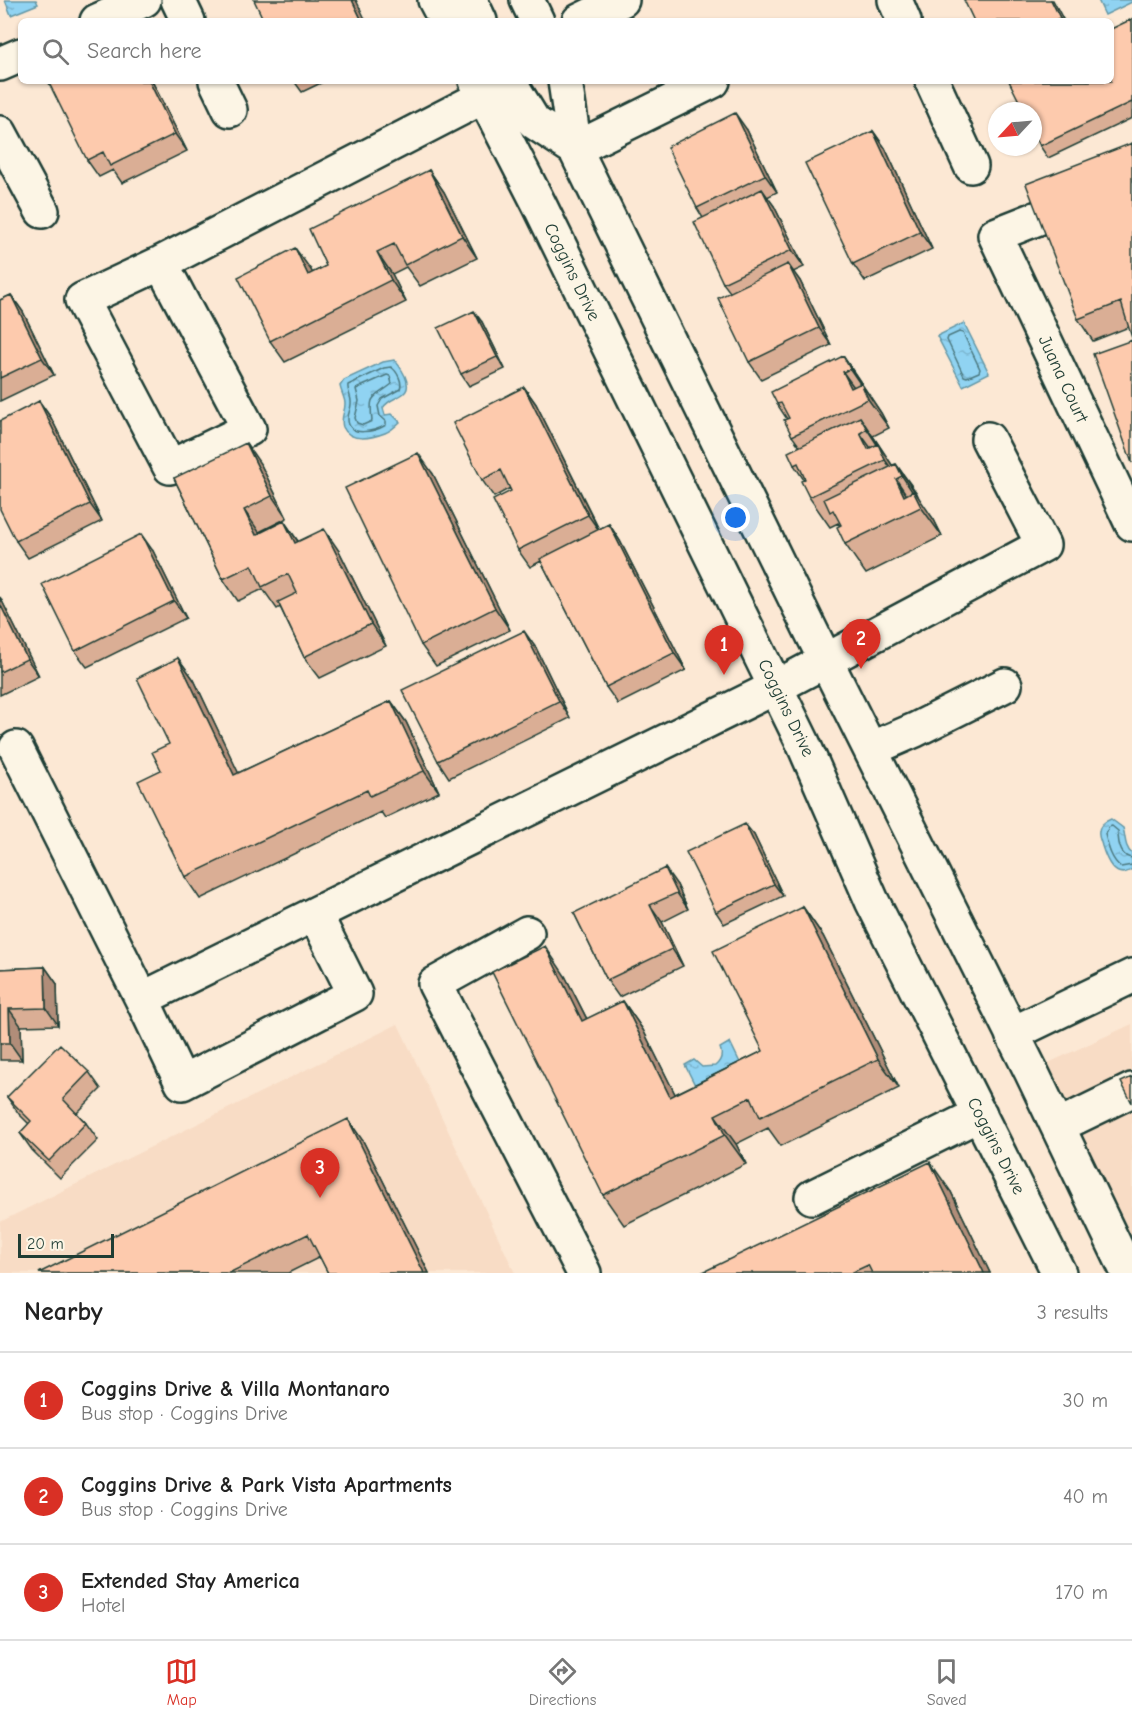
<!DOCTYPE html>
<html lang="en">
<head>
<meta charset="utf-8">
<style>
	body { margin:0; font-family:"Comic Neue",sans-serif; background:#f6f6f6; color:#222 }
	.compass { position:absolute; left:988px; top:102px; width:54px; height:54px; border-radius:50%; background:#fff; box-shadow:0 2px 4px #0004; rotate:244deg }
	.scale { position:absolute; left:18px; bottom:15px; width:96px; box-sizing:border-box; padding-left:6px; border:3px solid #1f3d34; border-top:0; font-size:16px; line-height:21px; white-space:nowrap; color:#1f3d34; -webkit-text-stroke:4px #fcf5e5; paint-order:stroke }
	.you { position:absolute; left:736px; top:518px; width:21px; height:21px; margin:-15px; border:4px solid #fff; border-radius:50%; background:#1a73e8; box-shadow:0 0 0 9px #1a73e833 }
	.badge { display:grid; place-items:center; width:39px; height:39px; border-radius:50%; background:#d93025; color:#fff; font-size:20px; font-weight:700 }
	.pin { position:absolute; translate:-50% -50px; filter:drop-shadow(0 2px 3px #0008) }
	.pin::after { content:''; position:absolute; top:32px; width:21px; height:18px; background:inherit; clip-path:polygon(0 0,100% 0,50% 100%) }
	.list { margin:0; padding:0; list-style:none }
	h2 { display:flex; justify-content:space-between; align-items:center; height:78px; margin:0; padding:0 24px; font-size:26px }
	h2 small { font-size:20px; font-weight:400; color:#767676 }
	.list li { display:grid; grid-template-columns:39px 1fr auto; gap:18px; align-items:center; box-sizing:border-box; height:96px; padding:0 24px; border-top:2px solid #e0e0e0 }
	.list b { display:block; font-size:22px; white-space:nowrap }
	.list p { margin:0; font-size:20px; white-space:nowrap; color:#767676 }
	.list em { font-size:20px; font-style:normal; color:#767676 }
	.icon { flex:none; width:33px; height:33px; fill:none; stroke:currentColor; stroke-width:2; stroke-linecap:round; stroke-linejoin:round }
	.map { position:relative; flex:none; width:1132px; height:1273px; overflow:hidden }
	.search { position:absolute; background:#fff; box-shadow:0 2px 4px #0004; left:18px; right:18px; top:18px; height:66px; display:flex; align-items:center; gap:15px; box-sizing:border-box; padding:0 21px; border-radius:9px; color:#767676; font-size:22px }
	.sheet { height:366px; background:#fff }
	nav { display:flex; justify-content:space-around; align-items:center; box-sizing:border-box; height:84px; border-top:2px solid #e0e0e0; background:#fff; font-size:16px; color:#767676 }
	nav a { display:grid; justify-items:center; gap:3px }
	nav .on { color:#d93025 }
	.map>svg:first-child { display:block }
	.built { fill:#f8dcc5 }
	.water { fill:url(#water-ripples); stroke:#6397a6; stroke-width:1.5 }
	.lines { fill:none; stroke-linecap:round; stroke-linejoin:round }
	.shore { stroke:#4c7980; stroke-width:1.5 }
	.minor-casing { stroke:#1f3d34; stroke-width:38 }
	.minor { stroke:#fcf5e5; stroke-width:33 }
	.wall { fill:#daae95; stroke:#1f3d34; stroke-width:1.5 }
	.shaded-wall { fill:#b18d79; stroke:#1f3d34; stroke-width:1.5 }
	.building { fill:#fdcaad; stroke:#1f3d34; stroke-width:1.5 }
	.labels { text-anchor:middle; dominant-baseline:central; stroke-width:4.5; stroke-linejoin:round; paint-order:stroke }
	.street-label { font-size:18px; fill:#1f3d34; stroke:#fcf5e5 }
</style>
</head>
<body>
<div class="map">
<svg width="1132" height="1273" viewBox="0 0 1132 1273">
	<defs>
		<pattern id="water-ripples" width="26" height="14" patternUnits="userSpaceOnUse" patternTransform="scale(1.5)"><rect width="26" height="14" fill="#90d3f2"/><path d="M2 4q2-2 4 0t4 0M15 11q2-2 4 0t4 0" fill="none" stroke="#7cb6d0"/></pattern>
	</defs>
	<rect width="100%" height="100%" fill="#fce8d4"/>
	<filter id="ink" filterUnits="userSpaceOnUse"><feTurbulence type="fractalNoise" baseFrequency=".0167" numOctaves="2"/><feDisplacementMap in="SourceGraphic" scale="12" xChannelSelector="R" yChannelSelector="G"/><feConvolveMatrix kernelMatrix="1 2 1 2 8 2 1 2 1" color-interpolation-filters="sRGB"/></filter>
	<g filter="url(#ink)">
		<path class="built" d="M398,1024L515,1273H0V1222Z
			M1132,1024V1258L1031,1071Z"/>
		<path class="water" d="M5,0H36L38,4L11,15Z
			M1098,0H1132V2L1105,15Z
			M964,323L989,373L963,386L937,336Z
			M394,360C399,364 402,370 405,376C415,399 391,394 383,408L385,415L392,414L400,422C396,426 390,431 385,433C372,438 350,443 343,427C340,418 345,412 345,404C345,398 341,392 340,386L344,380L383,362Z
			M1111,819L1123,828C1126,838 1124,846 1132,854V869C1115,882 1106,859 1102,846C1101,841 1098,837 1099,832C1099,825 1106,821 1111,819Z
			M730,1042L744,1071L699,1093L685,1065L694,1060L702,1067L715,1066C721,1061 723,1055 720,1048Z"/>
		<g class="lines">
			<path class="shore" d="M959,332L963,333L980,369L979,372L967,377L964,376L947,340L948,337Z
				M391,367C397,371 403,382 400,389L382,399L378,406L380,416L386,421V425C376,431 347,439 348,418C348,413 351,409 351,404C352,397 347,392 348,385L384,368Z
				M387,375L390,376L392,384C372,400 369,393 372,421L363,425L357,423L355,418L359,401L356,389Z
				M1132,858C1120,857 1118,842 1118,831L1112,826L1109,827L1105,834C1108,846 1111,860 1121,867L1132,865"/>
			<g class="minor-casing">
				<path id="minor" d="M178,0L188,21
					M435,0L446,21
					M470,0L480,21
					M527,0L537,21
					M895,0L904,21
					M97,21L144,0
					M579,21L622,0
					M0,64L21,55
					M216,81L230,110
					M476,81L539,204L803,743L872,901L1059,1273
					M509,81L534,122L575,149
					M565,81L575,149L815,639L1031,1071L1128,1273
					M932,81L971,166
					M0,133L42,211
					M575,149L713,81
					M1132,181L995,235L1132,524
					M161,263L249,429L170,467L82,300L161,263L510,83
					M16,748L142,999L182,1083L355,994L315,914
					M871,749L915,730L1005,685
					M527,933L435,984L584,1273
					M142,999L776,687L1043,545L988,439
					M1012,1034L1132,976
					M1058,1126L1132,1090
					M812,1197L980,1114"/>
			</g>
			<use href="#minor" class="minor"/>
		</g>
		<path class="wall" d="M1132,19V118L1048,158L1040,146Z
			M152,81L187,151L122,183L113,170L99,177L87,160Z
			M294,81H325L302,92Z
			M747,130L777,192L767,197L774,206L804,267L793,272L800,281L831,345L761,379L749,362L730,292L723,283L703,218L697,208Z
			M873,131L885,148L932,249L865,281L853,264Z
			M1132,143L1129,327L1093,341L1078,319Z
			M429,170L444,192L477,258L420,286L406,267L392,274L406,302L285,362L270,341L311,270L312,273L326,266Z
			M11,295L23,312L54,375L0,401V300Z
			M482,322L505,369L469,386L461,374Z
			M843,356L881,413L889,428L873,436L892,465L896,464L917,493L920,501L934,520L942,536L866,574L845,544L840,526L838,523L830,527L809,497L804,480L794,465L800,447L792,436L787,419L777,404Z
			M524,387L536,404L599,529L609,524L620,541L686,670L618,704L606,687L541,561L530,567L518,550L511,491L510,488L494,497L482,480Z
			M39,401L51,418L102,521L28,558L16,541Z
			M261,465L287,518L259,532L260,533L284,521L298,541L339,551L386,646L320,678L304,657L280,607L277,609L263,589L238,601L223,579L174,478Z
			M433,474L510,630L436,666L421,645Z
			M153,551L186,618L87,667L75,651Z
			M0,597L39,676L0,695Z
			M536,648L570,718L449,778L438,761Z
			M178,658L194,680L238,773L391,701L406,722L439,792L385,818L381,812L200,899L185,877L161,770L169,744Z
			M754,835L783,896L724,924L716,912Z
			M677,885L688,909L662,922L683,966L619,997L607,980L574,913Z
			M803,907L823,936L899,1088L781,1146L768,1128L736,1144L746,1164L624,1225L603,1195L565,976L587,1019L623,1001L643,1030L675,1094L763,1051Z
			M45,967L57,984L58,1025L21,1026L22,1060H0V969Z
			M89,1072L101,1089L77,1113L86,1123L98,1140L60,1178L32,1150L20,1133L29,1124L19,1114L7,1097Z
			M363,1141L429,1273H328L320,1257L288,1273H39Z
			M951,1192L990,1273H701Z"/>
		<path class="shaded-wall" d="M352,0H356L366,21H362Z
			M1051,0H1053L1064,21H1062L1060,18Z
			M149,81H152L187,151L175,134Z
			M735,113L747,130L777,192L765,175Z
			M873,131L885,148L932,249L920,232Z
			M429,170L444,192L477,258L462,236Z
			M762,189L774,206L804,267L792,250Z
			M295,248L311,270L324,296L308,275Z
			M377,252L392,274L406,302L391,280Z
			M788,264L800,281L831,345L819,328Z
			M11,295L23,312L54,375L42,358Z
			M474,311L482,322L505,369L497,357Z
			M843,356L881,413L889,428L868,399L863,388L850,369Z
			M843,372L864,401L851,388Z
			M524,387L536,404L600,532L588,515Z
			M39,401L51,418L102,521L90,504Z
			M860,417L898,474V478L885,460L878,446L867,429Z
			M860,433L881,462L868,449Z
			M246,443L261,465L287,518L272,496Z
			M418,453L433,474L510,630L495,608Z
			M896,464L934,520L942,536L921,507L915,496L902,476Z
			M896,479L916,509L904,496Z
			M244,510L259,532L271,557L256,535Z
			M284,521L299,543H295Z
			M609,524L620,541L686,670L674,653Z
			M324,529L339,551L386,646L371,624Z
			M141,534L153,551L186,618L174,601Z
			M0,597L39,676L27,659L0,604Z
			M524,631L536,648L570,718L559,701Z
			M178,658L194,680L250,797L234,775Z
			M391,701L406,722L439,792L424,771Z
			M745,824L754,835L783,896L774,884Z
			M665,868L677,885L688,909L677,893Z
			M650,905L662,922L683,966L672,949Z
			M803,907L823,936L899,1088L878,1059Z
			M545,946L565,976L603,1051L582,1021Z
			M45,967L57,984L58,1025L46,1008Z
			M623,1001L643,1030L691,1126L670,1097Z
			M9,1009L21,1026L22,1060L10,1043Z
			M715,1115L736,1144L746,1164L725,1135Z
			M348,1119L363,1141L429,1273H424Z
			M930,1162L951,1192L990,1273H984Z"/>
		<path class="building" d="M254,0H352L362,21H264Z
			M964,0H1051L1060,18L1053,21H974Z
			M1132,19V102L1040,146L1033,131V111H1024L1009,81H1111V29Z
			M48,81H149L175,134L110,166L103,152L87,160Z
			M735,113L765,175L697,208L667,147Z
			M873,131L920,232L853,264L805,163Z
			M1132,143V338L1121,302L1078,319L1026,184Z
			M429,170L462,236L405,265L394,244L377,252L391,280L270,341L238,277L295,248L308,275L326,266L309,229Z
			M762,189L792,250L723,283L694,222Z
			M788,264L819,328L749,362L718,298Z
			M11,295L42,358L0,378V300Z
			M474,311L497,357L461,374L438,328Z
			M1132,340V463L1093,354Z
			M843,356L850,369L843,372L851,388L861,383L868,399L792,436L784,420L789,418L781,403L777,404L771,392Z
			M524,387L588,515L518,550L493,500L511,491L501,470L482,480L453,423Z
			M39,401L90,504L16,541L0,509V421Z
			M860,417L867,429L860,433L868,449L878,444L885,460L809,497L801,481L805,479L798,463L794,465L788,452Z
			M246,443L272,496L244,510L256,535L284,521L295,543L324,529L371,624L304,657L278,602L297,593L288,574L262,587L252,565L223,579L174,478Z
			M418,453L495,608L421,645L345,488Z
			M896,464L902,476L896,479L904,496L913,491L921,507L845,544L837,527L841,525L833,510L830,512L824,499Z
			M609,524L674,653L606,687L540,559Z
			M141,534L174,601L75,651L42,584Z
			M0,604L27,659L0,672Z
			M524,631L559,701L438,761L402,690Z
			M178,658L234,775L391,701L424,771L370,796L367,790L185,877L138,781L161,770L152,752L169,744L137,678Z
			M745,824L774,884L716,912L686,852Z
			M665,868L677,893L650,905L672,949L607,980L574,913Z
			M803,907L878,1059L760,1117L751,1097L715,1115L725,1135L603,1195L492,972L545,946L582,1021L623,1001L670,1097L763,1051L713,951Z
			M45,967L46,1008L9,1009L10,1043H0V969Z
			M60,1044L89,1072L63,1099L86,1123L49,1161L20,1133L31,1121L7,1097Z
			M1132,1077V1103L1121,1082Z
			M348,1119L424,1273H328L308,1234L229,1273H39Z
			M930,1162L984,1273H872L868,1265L851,1273H701Z"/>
	</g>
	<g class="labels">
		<g class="street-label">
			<text transform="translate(572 272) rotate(64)">Coggins Drive</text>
			<text transform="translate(1063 379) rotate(65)">Juana Court</text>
			<text transform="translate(786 708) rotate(64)">Coggins Drive</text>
			<text transform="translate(996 1146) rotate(63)">Coggins Drive</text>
		</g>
	</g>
</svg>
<svg class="compass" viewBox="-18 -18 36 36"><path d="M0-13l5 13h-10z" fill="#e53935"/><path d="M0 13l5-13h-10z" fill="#767676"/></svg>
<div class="scale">20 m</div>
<div class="you"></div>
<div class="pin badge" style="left:724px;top:675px">1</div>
<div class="pin badge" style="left:861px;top:669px">2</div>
<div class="pin badge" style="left:320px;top:1198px">3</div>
<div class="search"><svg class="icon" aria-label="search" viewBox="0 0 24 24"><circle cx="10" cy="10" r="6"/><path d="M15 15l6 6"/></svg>Search here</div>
</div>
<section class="sheet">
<h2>Nearby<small>3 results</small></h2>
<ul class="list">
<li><span class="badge">1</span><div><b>Coggins Drive &amp; Villa Montanaro</b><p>Bus stop · Coggins Drive</p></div><em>30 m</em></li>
<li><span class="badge">2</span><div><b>Coggins Drive &amp; Park Vista Apartments</b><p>Bus stop · Coggins Drive</p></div><em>40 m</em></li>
<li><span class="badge">3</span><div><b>Extended Stay America</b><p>Hotel</p></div><em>170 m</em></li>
</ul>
</section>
<nav>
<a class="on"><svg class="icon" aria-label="map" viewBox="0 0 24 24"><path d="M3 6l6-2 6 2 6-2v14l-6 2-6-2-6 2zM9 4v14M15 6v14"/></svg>Map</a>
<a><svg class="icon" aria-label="directions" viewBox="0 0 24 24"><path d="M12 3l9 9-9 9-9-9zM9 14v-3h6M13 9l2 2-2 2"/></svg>Directions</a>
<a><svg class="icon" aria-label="saved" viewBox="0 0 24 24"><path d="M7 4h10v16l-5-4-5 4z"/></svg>Saved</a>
</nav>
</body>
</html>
